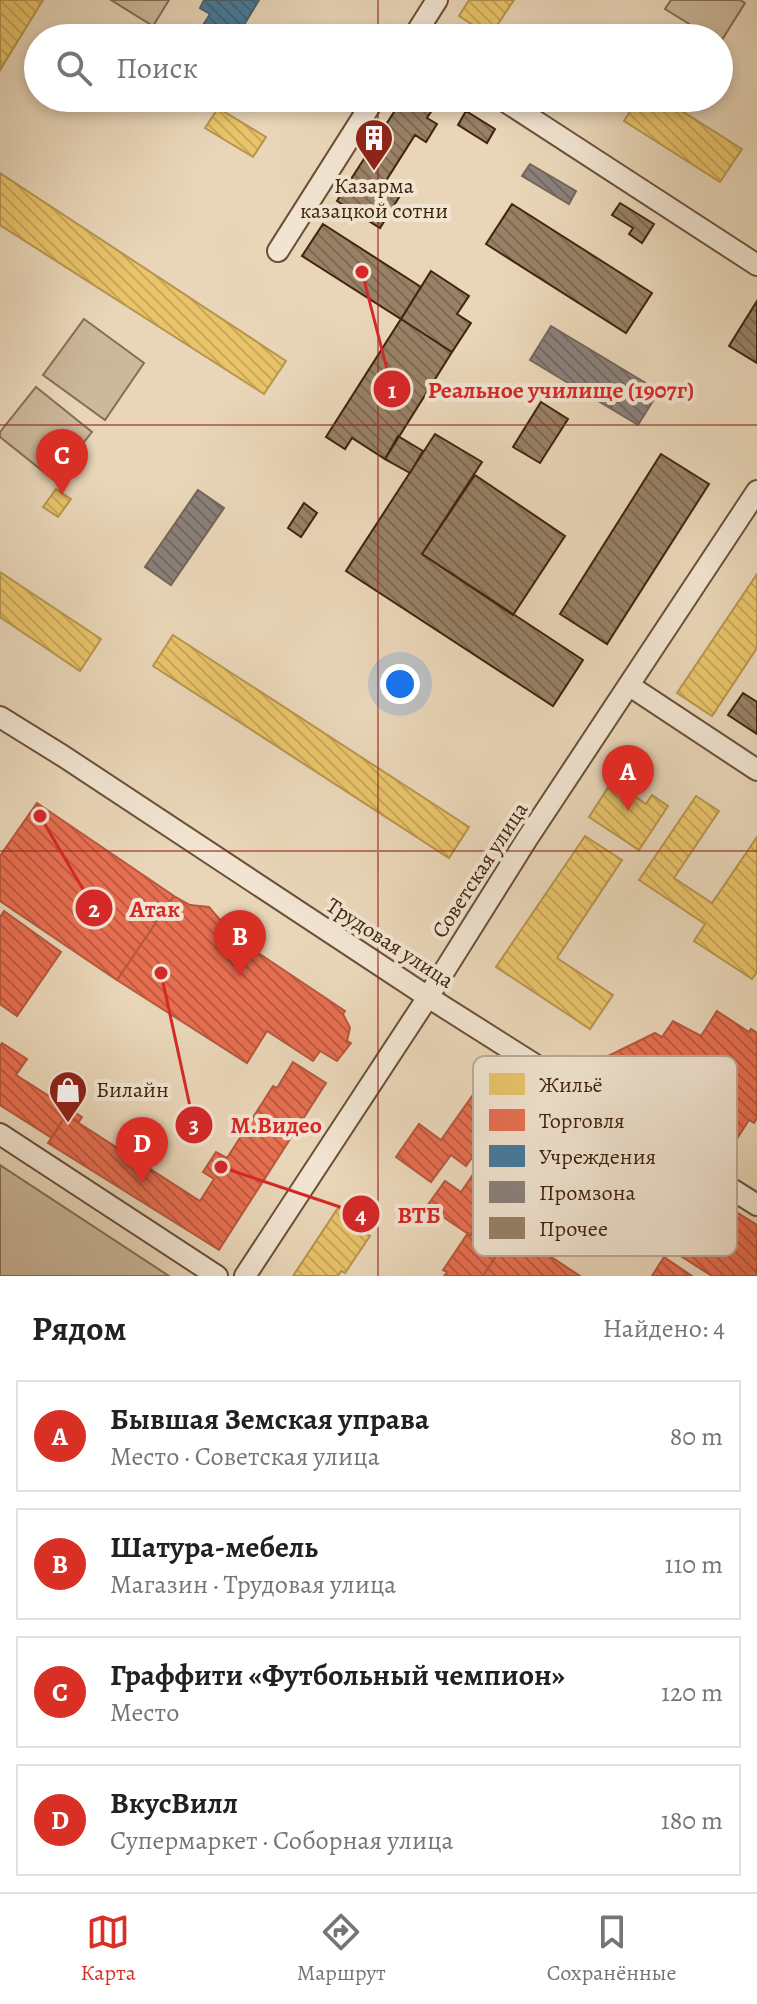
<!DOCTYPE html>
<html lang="ru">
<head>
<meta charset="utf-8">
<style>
	body { margin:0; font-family:Alegreya,serif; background:#f2f2f2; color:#202124 }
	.you { position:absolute; left:400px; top:684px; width:28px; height:28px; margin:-20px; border:6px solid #fff; border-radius:50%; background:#1a73e8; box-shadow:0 0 0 12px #1a73e833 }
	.badge { display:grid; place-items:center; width:52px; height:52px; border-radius:50%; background:#d93025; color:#fff; font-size:26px; font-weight:700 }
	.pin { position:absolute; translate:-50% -66px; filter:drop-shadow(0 2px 4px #0008) }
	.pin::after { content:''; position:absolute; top:42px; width:28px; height:24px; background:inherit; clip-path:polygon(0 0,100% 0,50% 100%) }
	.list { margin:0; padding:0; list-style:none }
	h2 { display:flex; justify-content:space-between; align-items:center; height:104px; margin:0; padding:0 32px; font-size:34px }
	h2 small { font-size:26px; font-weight:400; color:#757577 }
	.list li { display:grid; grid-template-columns:52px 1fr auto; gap:24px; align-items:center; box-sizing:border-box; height:112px; margin:0 16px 16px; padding:0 16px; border:2px solid #e0e0e0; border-radius:0px }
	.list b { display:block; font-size:30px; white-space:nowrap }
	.list p { margin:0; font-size:26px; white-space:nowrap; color:#757577 }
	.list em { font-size:26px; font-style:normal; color:#757577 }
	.icon { flex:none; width:44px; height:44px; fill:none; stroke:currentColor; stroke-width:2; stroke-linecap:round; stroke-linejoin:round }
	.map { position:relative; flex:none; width:757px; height:1276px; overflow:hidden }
	.search { position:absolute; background:#fff; box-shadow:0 4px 12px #0003; left:24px; right:24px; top:24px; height:88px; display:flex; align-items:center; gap:20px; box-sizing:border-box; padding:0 28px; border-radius:44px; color:#757577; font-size:30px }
	.sheet { height:616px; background:#fff }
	nav { display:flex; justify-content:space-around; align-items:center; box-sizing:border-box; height:112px; border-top:2px solid #e0e0e0; background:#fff; font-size:22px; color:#757577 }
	nav a { display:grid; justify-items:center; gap:4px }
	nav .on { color:#d93025 }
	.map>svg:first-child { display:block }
	.green { fill:#ccb89b; stroke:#866e54; stroke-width:2 }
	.homes { fill:url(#homes-back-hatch); stroke:#b7944e; stroke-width:2 }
	.shops { fill:url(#shops-back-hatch); stroke:#b5583d; stroke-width:2 }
	.public { fill:url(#public-back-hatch); stroke:#446172; stroke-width:2 }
	.industry { fill:url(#industry-back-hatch); stroke:#74655b; stroke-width:2 }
	.building { fill:url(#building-back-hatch); stroke:#41240d; stroke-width:2 }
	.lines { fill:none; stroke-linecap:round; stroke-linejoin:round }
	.minor-casing { stroke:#6b5038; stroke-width:24 }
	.minor { stroke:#f1e4d1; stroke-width:20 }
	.grid { fill:none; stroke:#8f2418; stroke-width:2; stroke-opacity:0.55 }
	.labels { text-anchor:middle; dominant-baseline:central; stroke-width:8; stroke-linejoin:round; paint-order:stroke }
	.poi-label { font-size:22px; fill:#41240d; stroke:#f1e4d1 }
	.street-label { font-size:22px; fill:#41240d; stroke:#f1e4d1 }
	.key { fill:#f1e4d1; stroke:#bcaa96; stroke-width:2 }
	.key-label { font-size:22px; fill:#41240d }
	.leader { fill:none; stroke:#d62828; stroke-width:3 }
	.callout-dot { fill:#d62828; stroke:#f1e4d1; stroke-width:3 }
	.mark-label { font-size:24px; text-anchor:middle; font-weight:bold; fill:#fff }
	.callout-label { font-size:24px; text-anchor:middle; font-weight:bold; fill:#d62828; stroke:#f1e4d1; stroke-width:8; stroke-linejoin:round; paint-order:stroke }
</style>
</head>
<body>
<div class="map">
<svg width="757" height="1276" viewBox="0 0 757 1276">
	<defs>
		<pattern id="homes-back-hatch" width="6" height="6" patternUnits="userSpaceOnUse" patternTransform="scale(2)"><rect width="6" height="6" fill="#e9c46a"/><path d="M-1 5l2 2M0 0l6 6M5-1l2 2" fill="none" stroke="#c9a85b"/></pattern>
		<pattern id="shops-back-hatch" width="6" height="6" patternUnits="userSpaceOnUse" patternTransform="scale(2)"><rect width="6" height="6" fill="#e76f51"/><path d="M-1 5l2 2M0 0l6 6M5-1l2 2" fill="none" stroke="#bd5b42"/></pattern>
		<pattern id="public-back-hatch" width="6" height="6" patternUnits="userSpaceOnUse" patternTransform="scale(2)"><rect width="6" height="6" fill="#457b9d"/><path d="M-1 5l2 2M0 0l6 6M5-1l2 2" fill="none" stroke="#3b657e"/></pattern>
		<pattern id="industry-back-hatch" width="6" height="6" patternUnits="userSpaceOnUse" patternTransform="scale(2)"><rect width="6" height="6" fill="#8a817c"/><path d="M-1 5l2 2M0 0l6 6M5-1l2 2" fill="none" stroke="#726964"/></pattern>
		<pattern id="building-back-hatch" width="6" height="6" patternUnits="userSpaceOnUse" patternTransform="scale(2)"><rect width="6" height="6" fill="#988166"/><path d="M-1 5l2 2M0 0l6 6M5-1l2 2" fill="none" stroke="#7e6952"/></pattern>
	</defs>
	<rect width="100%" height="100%" fill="#e9d6b8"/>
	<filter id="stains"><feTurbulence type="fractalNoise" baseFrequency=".0025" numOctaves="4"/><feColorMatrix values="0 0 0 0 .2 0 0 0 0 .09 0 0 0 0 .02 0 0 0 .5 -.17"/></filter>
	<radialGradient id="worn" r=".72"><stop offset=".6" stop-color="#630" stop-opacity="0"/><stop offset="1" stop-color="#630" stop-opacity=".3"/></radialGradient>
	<path class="green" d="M111,0H169L153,26Z
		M671,0H740L745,3L720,43L719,38H712L665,9Z
		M84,319L144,363L105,420L43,375Z
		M36,387L92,432L54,480L0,437V432Z
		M0,1165L169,1276H0Z"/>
	<path class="homes" d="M0,0H43L0,70Z
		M469,0H514L490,36L459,16Z
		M639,98H661L742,149L720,182L624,121Z
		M218,108L266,137L253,157L205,128Z
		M0,173L286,361L264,394L0,225Z
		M56,489L71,499L58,517L43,507Z
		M0,572L101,639L80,671L0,617Z
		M757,574V648L712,716L677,693Z
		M173,635L469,827L449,858L153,666Z
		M618,772L633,782L627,791L646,804L652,795L668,806L639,850L589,817Z
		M696,796L719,811L674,878L712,903L757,837V972L752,979L694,941L705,924L639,880Z
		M585,836L622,860L557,958L613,995L590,1029L496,967Z
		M338,1208L370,1229L366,1234L370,1236L345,1273L341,1271L338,1276H293Z"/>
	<path class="shops" d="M37,803L174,896L117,980L0,901V856Z
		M174,896L190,905L209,907L221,921L224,930L345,1011L343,1014L350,1028L347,1041L351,1043L337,1061L320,1051L313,1061L267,1031L247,1063L117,980Z
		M4,911L61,952L17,1016L0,1004V917Z
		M717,1011L749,1032L751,1029L757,1033V1118L754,1123L749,1120L731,1148L658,1099L661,1094L650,1087L646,1092L604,1064L608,1056L655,1033L662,1037L673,1021L701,1036Z
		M2,1043L27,1059L16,1075L82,1117L78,1123L66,1115L52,1138L0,1105V1046Z
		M293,1062L326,1083L219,1250L48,1143L66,1115L200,1201L214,1179L203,1172L216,1152L227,1158L273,1086L277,1088Z
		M487,1075L516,1095L466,1166L451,1155L431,1182L396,1157L419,1124L441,1140Z
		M527,1097L555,1116L507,1188L511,1190L503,1203L495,1198L470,1235L427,1206L445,1181L461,1192L504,1129L500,1125L508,1114L513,1118Z
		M717,1200L757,1225V1276H712L665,1246L676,1228L689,1236L693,1230L697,1232L709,1223Z
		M500,1223L580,1276H483L498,1253L485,1244Z
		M468,1233L498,1253L483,1276H444L447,1272L443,1270Z
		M664,1257L692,1276H652Z"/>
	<path class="public" d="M204,0H259L236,38H195L210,14L200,8Z"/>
	<path class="industry" d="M530,164L576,191L569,204L522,176Z
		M551,326L659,391L638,425L530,360Z
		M198,490L224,508L171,585L145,567Z"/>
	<path class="building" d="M403,98H440L427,118L437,124L426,142L415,135L384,184L401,194L380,228L337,201Z
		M466,111L495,129L487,143L458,125Z
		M620,203L654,224L642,243L629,234L633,228L612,215Z
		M512,204L652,293L626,333L486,244Z
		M323,224L421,287L401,319L302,256Z
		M431,271L469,296L457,314L471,323L452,352L401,319Z
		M757,301V363L729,346Z
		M401,319L452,352L385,459L352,438L345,449L326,437Z
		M541,402L568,419L540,463L513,447Z
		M435,434L482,462L422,554L583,660L553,706L346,571Z
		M398,436L423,451L410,473L385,459Z
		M661,454L709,484L607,644L560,614Z
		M475,475L565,536L513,615L422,554Z
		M304,503L317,513L301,537L288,528Z
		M743,693L757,702V734L728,715Z"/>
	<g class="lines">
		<g class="minor-casing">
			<path id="minor" d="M413,38L437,0
				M500,98L757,265
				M278,251L375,98
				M630,686L757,770
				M0,717L63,756L428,997L757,1205
				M0,1134L217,1276
				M245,1276L428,997L527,839L757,491"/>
		</g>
		<use href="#minor" class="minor"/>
	</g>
	<path class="grid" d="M378,0V38M378,98V1276M0,425H757M0,851H757"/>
	<defs>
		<g id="building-pin" transform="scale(2)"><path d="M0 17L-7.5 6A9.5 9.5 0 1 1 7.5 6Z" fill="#8f2418" stroke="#f1e4d1"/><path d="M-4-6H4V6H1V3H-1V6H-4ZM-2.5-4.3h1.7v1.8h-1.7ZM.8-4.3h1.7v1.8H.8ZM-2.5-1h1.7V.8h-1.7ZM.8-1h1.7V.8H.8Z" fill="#fff"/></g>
		<g id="shop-pin" transform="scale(2)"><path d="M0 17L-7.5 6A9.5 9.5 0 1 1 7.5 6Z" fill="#8f2418" stroke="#f1e4d1"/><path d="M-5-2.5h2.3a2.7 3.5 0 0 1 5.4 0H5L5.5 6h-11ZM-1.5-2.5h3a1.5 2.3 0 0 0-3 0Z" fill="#fff"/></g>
	</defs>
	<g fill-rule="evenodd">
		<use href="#building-pin" x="374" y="138"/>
		<use href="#shop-pin" x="68" y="1090"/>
	</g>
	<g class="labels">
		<g class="poi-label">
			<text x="374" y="186">Казарма<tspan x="374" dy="25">казацкой сотни</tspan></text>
			<text x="96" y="1090" text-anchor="start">Билайн</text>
		</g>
		<g class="street-label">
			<text transform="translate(480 870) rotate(-57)">Советская улица</text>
			<text transform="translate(390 943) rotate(33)">Трудовая улица</text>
		</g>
	</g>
	<rect x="473" y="1056" width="264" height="200" rx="12" class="key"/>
	<rect x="489" y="1073" width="36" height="22" fill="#e9c46a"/>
	<rect x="489" y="1109" width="36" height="22" fill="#e76f51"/>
	<rect x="489" y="1145" width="36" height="22" fill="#457b9d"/>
	<rect x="489" y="1181" width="36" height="22" fill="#8a817c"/>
	<rect x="489" y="1217" width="36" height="22" fill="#988166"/>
	<g class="key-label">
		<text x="539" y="1092">Жильё</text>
		<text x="539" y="1128">Торговля</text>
		<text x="539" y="1164">Учреждения</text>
		<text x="539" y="1200">Промзона</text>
		<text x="539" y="1236">Прочее</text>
	</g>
	<path class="leader" d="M362 272L392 389M40 816L94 908M161 973L194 1125M221 1167L361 1214"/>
	<g class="callout-dot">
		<circle cx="362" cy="272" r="8"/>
		<circle cx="40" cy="816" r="8"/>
		<circle cx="161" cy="973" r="8"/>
		<circle cx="221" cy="1167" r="8"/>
		<circle cx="392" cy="389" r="20"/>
		<circle cx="94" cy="908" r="20"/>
		<circle cx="194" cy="1125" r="20"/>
		<circle cx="361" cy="1214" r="20"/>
	</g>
	<g class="mark-label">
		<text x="392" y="398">1</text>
		<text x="94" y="917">2</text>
		<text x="194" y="1133">3</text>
		<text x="361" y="1223">4</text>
	</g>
	<g class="callout-label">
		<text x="561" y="398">Реальное училище (1907г)</text>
		<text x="155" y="917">Атак</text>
		<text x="276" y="1133">М.Видео</text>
		<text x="419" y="1223">ВТБ</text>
	</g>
	<rect width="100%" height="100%" filter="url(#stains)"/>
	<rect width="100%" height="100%" fill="url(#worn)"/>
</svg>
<div class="you"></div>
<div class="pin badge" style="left:628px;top:811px">A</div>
<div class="pin badge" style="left:240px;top:976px">B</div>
<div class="pin badge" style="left:62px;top:495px">C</div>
<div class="pin badge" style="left:142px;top:1183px">D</div>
<div class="search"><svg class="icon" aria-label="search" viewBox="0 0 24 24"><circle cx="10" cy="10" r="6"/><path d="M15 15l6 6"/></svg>Поиск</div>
</div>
<section class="sheet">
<h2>Рядом<small>Найдено: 4</small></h2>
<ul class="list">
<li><span class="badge">A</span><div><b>Бывшая Земская управа</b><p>Место · Советская улица</p></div><em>80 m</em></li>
<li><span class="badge">B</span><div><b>Шатура-мебель</b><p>Магазин · Трудовая улица</p></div><em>110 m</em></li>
<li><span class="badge">C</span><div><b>Граффити «Футбольный чемпион»</b><p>Место</p></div><em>120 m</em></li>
<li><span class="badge">D</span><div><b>ВкусВилл</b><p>Супермаркет · Соборная улица</p></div><em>180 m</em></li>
</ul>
</section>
<nav>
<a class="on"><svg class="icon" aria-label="map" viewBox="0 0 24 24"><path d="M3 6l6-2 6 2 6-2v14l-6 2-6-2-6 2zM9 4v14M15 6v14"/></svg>Карта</a>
<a><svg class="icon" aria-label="directions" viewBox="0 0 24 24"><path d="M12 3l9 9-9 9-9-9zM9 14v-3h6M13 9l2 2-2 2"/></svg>Маршрут</a>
<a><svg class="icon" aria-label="saved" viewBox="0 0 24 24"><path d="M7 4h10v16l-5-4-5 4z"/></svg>Сохранённые</a>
</nav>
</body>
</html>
